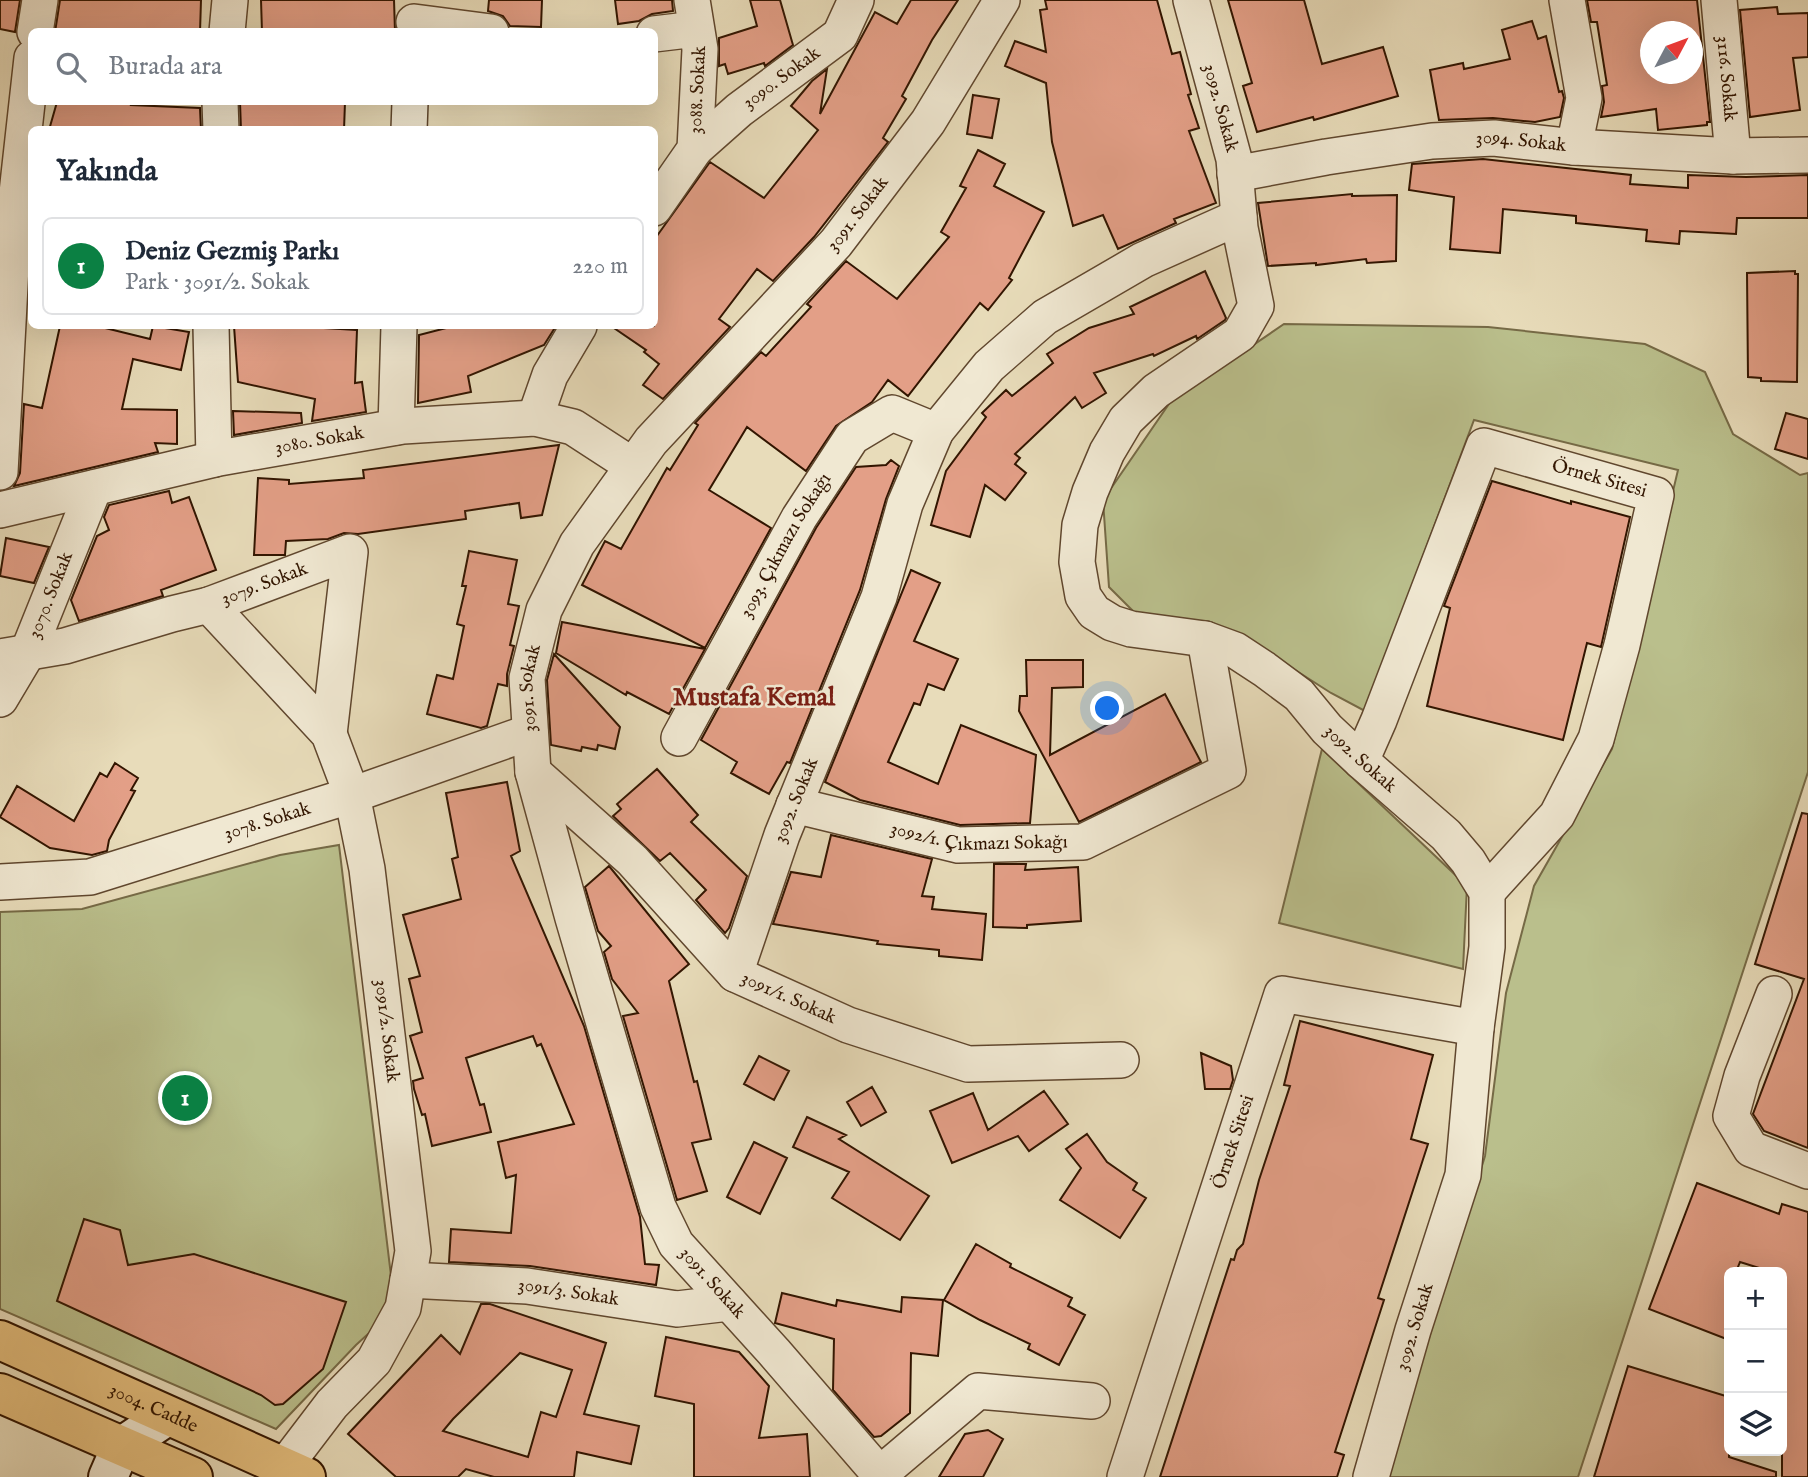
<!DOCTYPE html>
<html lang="tr">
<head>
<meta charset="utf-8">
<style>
	body { margin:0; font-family:"IM FELL English",serif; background:#f6f6f7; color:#1f2937 }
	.controls { position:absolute; right:21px; bottom:21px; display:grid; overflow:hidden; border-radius:10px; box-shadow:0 7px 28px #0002 }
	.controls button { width:63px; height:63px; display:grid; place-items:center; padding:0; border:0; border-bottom:2px solid #e0e1e3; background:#fff; color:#1f2937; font:35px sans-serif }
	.compass { position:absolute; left:1640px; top:21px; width:63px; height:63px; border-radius:50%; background:#fff; box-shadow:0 7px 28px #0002; rotate:49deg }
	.you { position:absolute; left:1108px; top:709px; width:24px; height:24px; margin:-18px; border:5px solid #fff; border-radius:50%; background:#1a73e8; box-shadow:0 0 0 10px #1a73e833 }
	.badge { display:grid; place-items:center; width:46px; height:46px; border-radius:50%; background:#0b8043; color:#fff; font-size:23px; font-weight:700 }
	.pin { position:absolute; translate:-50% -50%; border:4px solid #fff; box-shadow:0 2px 7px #0006 }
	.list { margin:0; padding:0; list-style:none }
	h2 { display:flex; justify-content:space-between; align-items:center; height:91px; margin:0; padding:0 28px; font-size:30px }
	h2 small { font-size:23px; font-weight:400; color:#747a83 }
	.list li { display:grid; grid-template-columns:46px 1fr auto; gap:21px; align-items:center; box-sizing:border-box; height:98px; margin:0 14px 14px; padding:0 14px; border:2px solid #e0e1e3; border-radius:10px }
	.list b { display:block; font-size:26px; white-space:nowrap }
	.list p { margin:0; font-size:23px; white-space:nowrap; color:#747a83 }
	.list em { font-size:23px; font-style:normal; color:#747a83 }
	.icon { flex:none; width:38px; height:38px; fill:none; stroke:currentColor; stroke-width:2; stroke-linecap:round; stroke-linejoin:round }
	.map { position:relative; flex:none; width:1808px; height:1477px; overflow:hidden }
	.search { position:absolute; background:#fff; box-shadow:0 7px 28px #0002; left:28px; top:28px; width:630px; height:77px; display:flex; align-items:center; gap:18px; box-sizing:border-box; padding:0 24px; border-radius:10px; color:#747a83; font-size:26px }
	.panel { position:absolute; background:#fff; box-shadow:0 7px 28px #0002; left:28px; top:126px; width:630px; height:203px; border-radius:10px }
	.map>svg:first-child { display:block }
	.green { fill:#babf8c; stroke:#766a46; stroke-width:2 }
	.building { fill:#e39f87; stroke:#321500; stroke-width:2; fill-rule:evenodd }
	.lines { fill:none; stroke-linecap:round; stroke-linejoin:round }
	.minor-casing { stroke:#60472e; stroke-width:38 }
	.secondary-casing { stroke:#321500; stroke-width:42 }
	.primary-casing { stroke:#321500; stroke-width:42 }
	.minor { stroke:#f0e8d2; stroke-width:35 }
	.secondary { stroke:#f0e8d2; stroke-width:38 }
	.primary { stroke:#e4be7d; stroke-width:38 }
	.labels { text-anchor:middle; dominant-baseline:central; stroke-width:5; stroke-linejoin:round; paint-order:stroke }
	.street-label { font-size:19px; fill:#321500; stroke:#f0e8d2 }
	.district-label { font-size:26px; font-weight:bold; fill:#7a1f14; stroke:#f0e8d2 }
</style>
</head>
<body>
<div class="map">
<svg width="1808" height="1477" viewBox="0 0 1808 1477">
	<rect width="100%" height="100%" fill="#e8dcba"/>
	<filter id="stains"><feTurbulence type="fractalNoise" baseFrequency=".00286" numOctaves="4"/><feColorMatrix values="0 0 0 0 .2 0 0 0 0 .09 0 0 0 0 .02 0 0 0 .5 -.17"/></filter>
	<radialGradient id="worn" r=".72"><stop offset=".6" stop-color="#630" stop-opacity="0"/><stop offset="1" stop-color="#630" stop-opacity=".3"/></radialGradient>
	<path class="green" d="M1284,324L1488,327L1645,344L1705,372L1733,434L1800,475L1808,473V772L1578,1477H1386L1485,1156L1506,993L1534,886L1612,749L1678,470L1474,420L1365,711L1331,693L1245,638L1137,615L1109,587L1103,500L1171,401Z
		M1322,749L1467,886L1463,969L1279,923Z
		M339,845L392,1284L379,1324L356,1345L276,1429L0,1309V912L82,909L280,855Z"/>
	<path class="building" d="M0,0H20L15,32L0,29Z
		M60,0H201L200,32H55Z
		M261,0H394L395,32H262Z
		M489,0H542L541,27L510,26L503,16L488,11Z
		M615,0H672L673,11L652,14L639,21L618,24Z
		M750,0H780L793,45L765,66L764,63L728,74L725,64L719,66V38L757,26Z
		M911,0H958L932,40L902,96L906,99L883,138L888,142L814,237L773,281L757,269L719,319L730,327L663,399L643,385L659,364L644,352L646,350L611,326H654V240L710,162L764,198L818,130L791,106L812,81L827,69L820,114L875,12L897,24Z
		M1045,0H1157L1172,54L1180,52L1191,94L1188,95L1199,128L1189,131L1216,203L1174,219L1176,223L1118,249L1103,215L1073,226L1052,142L1046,83L1005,66L1015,41L1046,52L1040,10L1047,9Z
		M1228,0H1304L1322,64L1383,47L1398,96L1314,120L1313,117L1257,132L1243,86L1252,83Z
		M1587,0H1697L1710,122H1707V125L1658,130L1656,109L1601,117L1604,102L1602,86L1607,85L1597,22H1591ZM1650,32H1692V74H1650Z
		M1777,7L1778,14L1808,13V57L1793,58L1800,110L1750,117L1740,10Z
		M1532,21L1538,39L1546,36L1559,92L1562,91L1564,98L1560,117L1535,122L1493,118L1439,120L1430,70L1463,63L1464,69L1510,59L1502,30Z
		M973,95L999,99L992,138L967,134Z
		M57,102H132L131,105L200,108L201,130H49Z
		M240,102H345L344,130H241Z
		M978,150L1005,164L994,186L1044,212L1009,278L1012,280L988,310L980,303L908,396L888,380L872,402L836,426L806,471L747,427L709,490L771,528L705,648L582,585L605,541L621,549L667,468L670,470L698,425L695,423L761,352L766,356L811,307L807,304L846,261L897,299L949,237L941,232L966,188L960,186Z
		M1483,159L1631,175L1630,184L1688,188V175L1746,177L1808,175V218H1737L1736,234L1680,231L1679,244L1646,241L1647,230L1576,223V216L1503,209L1500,253L1450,249L1454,197L1409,190L1412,164Z
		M1352,194V196L1397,195L1396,261L1367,263L1366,259L1316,265V263L1268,266L1258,203Z
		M1205,271L1226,318L1225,320L1197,339L1196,336L1154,356L1153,354L1094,373L1106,393L1082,408L1075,397L1015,454L1020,458L1015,464L1026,473L1005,500L985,485L970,537L931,525L946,471L986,417L982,413L1006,390L1012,396L1053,363L1047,354L1089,328L1134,314L1130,307Z
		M1795,271V274H1798L1797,382L1761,381V378L1748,377L1747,273Z
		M60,326H97L150,339L153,326L189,332L181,370L133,359L122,409L177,410V444L155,443L158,452L14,486L20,473L24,404L42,408Z
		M234,326H290L357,330L355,383L362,382L366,412L312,421L315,399L238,382Z
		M454,326H556L544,345L468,376L471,392L418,403L419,335Z
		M233,411L301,413L302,423L234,435Z
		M1786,413L1808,419V459L1775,449Z
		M559,445L542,515L521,518L519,503L465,511L466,519L358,534L344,533L328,539L286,541L285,555H254L258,478L289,480V484L364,478L363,470Z
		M891,460L899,466L886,499L860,590L790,763L787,762L769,794L731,773L737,762L701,740L816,528L856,467L886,465Z
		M1492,481L1571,504V501L1630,517L1601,647L1587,643L1563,740L1427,706L1450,608L1444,606Z
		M169,491L172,503L189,497L216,570L161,590L163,596L79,621L71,600L97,536L109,530L104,517L109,505Z
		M6,538L49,547L34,583L0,576Z
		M469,551L517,560L508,604L519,606L510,645L514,646L507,674V686L498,684L487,726L481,728L427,714L437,675L453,679L464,626L457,624L466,586H462Z
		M911,570L940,583L914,641L958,659L944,690L928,684L920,705L914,703L888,762L938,784L961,725L1036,755L1030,823L960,825L860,800L825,782Z
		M562,622L705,649L669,714L627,692L626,695L556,653Z
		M554,654L620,727L615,749L598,745L597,750L582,747L581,751L551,745L547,680Z
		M1026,660H1083V687L1052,688L1050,755L1165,694L1201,762L1079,822L1019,711L1020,696H1027Z
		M115,763L138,778L131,790L135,791L109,840L107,851L92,855L50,848L0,817L17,786L74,821L100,773L107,777Z
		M657,769L698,815L691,822L747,876L729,928L725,933L696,900L706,890L670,853L660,861L613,816L621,809L617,804Z
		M507,782L520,851L511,856L584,1026L640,1217L645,1264L659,1265L656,1285L530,1266L449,1262L451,1229L511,1233L516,1175L506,1178L498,1142L574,1124L541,1044L537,1046L533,1036L466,1058L480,1105L484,1104L491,1132L432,1146L425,1114L422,1115L414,1089L413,1081L423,1078L410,1036L422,1032L409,979L420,976L403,915L461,899L452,859L458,857L446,793Z
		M1802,813L1808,814V1148L1764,1131L1753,1114L1804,979L1755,964Z
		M831,835L932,859L922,896L934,897L932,909L986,914L982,960L939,956V950L877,944L878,941L773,924L791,872L821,877Z
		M994,864H1026L1025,870L1078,867L1081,921L1027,925V928L993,927Z
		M609,866L689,964L669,981L694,1082L697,1081L711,1139L692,1143L707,1191L677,1200L623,1016L638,1013L612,979L604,952L611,946L598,931L585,887Z
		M1300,1021L1433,1055L1411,1139L1428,1144L1378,1298L1384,1300L1335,1452L1344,1455L1337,1477H1160L1231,1259L1234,1260L1237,1250L1243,1244L1259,1180L1290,1086L1284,1085Z
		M1201,1053L1231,1066L1233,1080L1230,1089H1205Z
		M759,1056L789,1071L774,1100L744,1084Z
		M872,1087L886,1112L861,1126L847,1102Z
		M1044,1091L1068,1124L1029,1151L1018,1136L952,1163L930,1111L973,1093L988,1130Z
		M807,1117L846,1135L839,1139L929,1196L900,1240L832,1198L849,1172L793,1147Z
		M1087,1134L1107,1162L1137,1183L1133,1190L1146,1198L1120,1238L1060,1200L1081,1168L1066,1149Z
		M754,1142L787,1158L760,1214L727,1197Z
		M1697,1183L1779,1214L1782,1204L1808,1212V1477H1782V1272H1772L1740,1262L1736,1272H1729V1340L1649,1309Z
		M84,1219L120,1230L128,1265L194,1254L346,1302L323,1369L283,1404L275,1405L261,1395L57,1301Z
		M976,1244L1011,1264L1010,1267L1072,1298L1068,1306L1085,1315L1059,1365L1028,1349L1030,1344L980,1320L944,1300Z
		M782,1293L836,1306L837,1300L901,1312L902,1297L943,1300L938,1356L911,1353L910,1413L881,1436L874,1437L833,1390L834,1339L775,1323Z
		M481,1304H490L606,1343L584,1414L639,1426L631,1464L577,1452L574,1477H494L466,1469L458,1477H396L348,1434L441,1335L460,1354ZM520,1353L572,1370L556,1417L541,1412L528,1457L443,1431L453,1419Z
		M666,1337L739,1352L769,1386L759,1438L807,1434L810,1477H694V1404L655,1396Z
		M1628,1366L1729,1397V1457L1776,1472V1477H1594Z
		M988,1430L1003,1439L983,1477H939L965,1434Z"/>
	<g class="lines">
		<g class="minor-casing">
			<g id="minor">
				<path id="s1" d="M1191,0L1234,159L1240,228L1256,306L1240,334L1156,391L1126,420L1107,452L1090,492L1080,525L1077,562L1083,596L1094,612L1112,623L1131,629L1205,639L1235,650L1264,669L1299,695L1327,729L1361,761L1446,835L1468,861L1487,892V947L1476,1028L1463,1175L1413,1330L1371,1477"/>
				<path d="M1567,0L1584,98L1574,147"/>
				<path id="s2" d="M1719,0L1733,156"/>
				<path d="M414,22L491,32"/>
				<path d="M35,32L40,0"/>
				<path d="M227,32L230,0"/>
				<path d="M654,34L696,29"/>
				<path d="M220,102L221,130"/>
				<path d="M409,130L410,102"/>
				<path id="s3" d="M695,149L739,110L840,35L856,0"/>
				<path id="s4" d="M1235,174L1326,157L1432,141L1494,138L1574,147L1733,156L1808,155"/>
				<path id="s5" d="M654,208L695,149L700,49L692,0"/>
				<path d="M211,326L214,459"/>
				<path d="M535,418L550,375L579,326"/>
				<path d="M396,427L399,326"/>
				<path d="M0,472L13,229L32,58"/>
				<path id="s6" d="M0,510L219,458L403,426L535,418L573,427L633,466"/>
				<path id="s7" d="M209,605L329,734L352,795L367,869L413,1251L403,1308L374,1361L332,1404L284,1467"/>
				<path id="s8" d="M0,657L65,646L172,614L209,605L350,552L329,734"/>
				<path id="s9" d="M0,699L28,652L94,488"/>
				<path id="s10" d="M679,738L799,518L852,437L892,413L936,431"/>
				<path id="s11" d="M1361,761L1379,720L1484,446L1656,495L1622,645L1596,739L1557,815L1487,892"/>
				<path id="s12" d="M533,772L632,860L735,974L848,1025L968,1064L1121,1060"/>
				<path id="s13" d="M794,805L958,845L1083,842L1228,771L1205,639"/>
				<path id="s14" d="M0,882L90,877L352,795L530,732"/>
				<path id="s15" d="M735,974L782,835L879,597L905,504L936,431L989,366L1045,317L1143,260L1239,217"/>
				<path d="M1774,994L1742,1076L1731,1116L1751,1149L1808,1171"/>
				<path id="s16" d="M408,1280L527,1286L677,1309L729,1303"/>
				<path d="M880,1474L978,1391L1092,1401"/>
				<path id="s17" d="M882,1477L774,1352L676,1244L658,1207L573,918L533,772L527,678L544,610L577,544L651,441L836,243L928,122L1002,0"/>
				<path id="s18" d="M1125,1477L1282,994L1476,1028"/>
			</g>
		</g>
		<g class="secondary-casing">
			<path id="secondary" d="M108,1477L121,1447L167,1416"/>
		</g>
		<g class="primary-casing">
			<g id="primary">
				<path id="s19" d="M0,1340L306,1477"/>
				<path d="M0,1393L193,1477"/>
			</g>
		</g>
		<use href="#minor" class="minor"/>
		<use href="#secondary" class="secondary"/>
		<use href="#primary" class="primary"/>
	</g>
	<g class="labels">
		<g class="street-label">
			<text stroke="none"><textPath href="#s2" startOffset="79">3116. Sokak</textPath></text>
			<text stroke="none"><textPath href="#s3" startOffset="112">3090. Sokak</textPath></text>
			<text stroke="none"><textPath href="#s5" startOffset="131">3088. Sokak</textPath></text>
			<text stroke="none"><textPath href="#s1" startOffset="112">3092. Sokak</textPath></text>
			<text stroke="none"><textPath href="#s4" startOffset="289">3094. Sokak</textPath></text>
			<text stroke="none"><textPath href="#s17" startOffset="1477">3091. Sokak</textPath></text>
			<text stroke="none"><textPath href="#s6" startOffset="327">3080. Sokak</textPath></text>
			<text stroke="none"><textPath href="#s11" startOffset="458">Örnek Sitesi</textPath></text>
			<text stroke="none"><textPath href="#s10" startOffset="220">3093. Çıkmazı Sokağı</textPath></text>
			<text stroke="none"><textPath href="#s8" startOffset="275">3079. Sokak</textPath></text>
			<text stroke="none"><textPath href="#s9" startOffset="116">3070. Sokak</textPath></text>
			<text stroke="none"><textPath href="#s17" startOffset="889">3091. Sokak</textPath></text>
			<text stroke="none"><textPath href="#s1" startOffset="1010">3092. Sokak</textPath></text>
			<text stroke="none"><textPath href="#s15" startOffset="184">3092. Sokak</textPath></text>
			<text stroke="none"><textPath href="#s14" startOffset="276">3078. Sokak</textPath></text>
			<text stroke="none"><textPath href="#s13" startOffset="189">3092/1. Çıkmazı Sokağı</textPath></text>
			<text stroke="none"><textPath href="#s12" startOffset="345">3091/1. Sokak</textPath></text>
			<text stroke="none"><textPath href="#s7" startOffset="480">3091/2. Sokak</textPath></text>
			<text stroke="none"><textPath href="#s18" startOffset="352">Örnek Sitesi</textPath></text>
			<text transform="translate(712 1283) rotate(48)">3091. Sokak</text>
			<text stroke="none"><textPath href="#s16" startOffset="161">3091/3. Sokak</textPath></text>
			<text transform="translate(1415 1327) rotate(-73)">3092. Sokak</text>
			<text stroke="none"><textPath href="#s19" startOffset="168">3004. Cadde</textPath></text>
		</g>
		<g class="district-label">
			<text x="754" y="697">Mustafa Kemal</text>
		</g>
	</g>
	<rect width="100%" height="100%" filter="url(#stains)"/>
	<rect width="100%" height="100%" fill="url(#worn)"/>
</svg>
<div class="controls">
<button>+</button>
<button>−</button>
<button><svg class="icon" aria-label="layers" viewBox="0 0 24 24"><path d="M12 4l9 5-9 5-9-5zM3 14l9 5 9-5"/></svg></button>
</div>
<svg class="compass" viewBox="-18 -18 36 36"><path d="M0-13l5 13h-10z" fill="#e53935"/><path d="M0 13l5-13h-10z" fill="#747a83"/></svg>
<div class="you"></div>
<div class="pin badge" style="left:185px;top:1098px">1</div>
<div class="search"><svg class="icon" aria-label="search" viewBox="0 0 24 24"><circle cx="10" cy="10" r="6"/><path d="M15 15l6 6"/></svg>Burada ara</div>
<section class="panel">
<h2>Yakında<small></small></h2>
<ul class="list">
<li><span class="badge">1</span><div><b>Deniz Gezmiş Parkı</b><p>Park · 3091/2. Sokak</p></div><em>220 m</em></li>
</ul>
</section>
</div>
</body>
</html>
